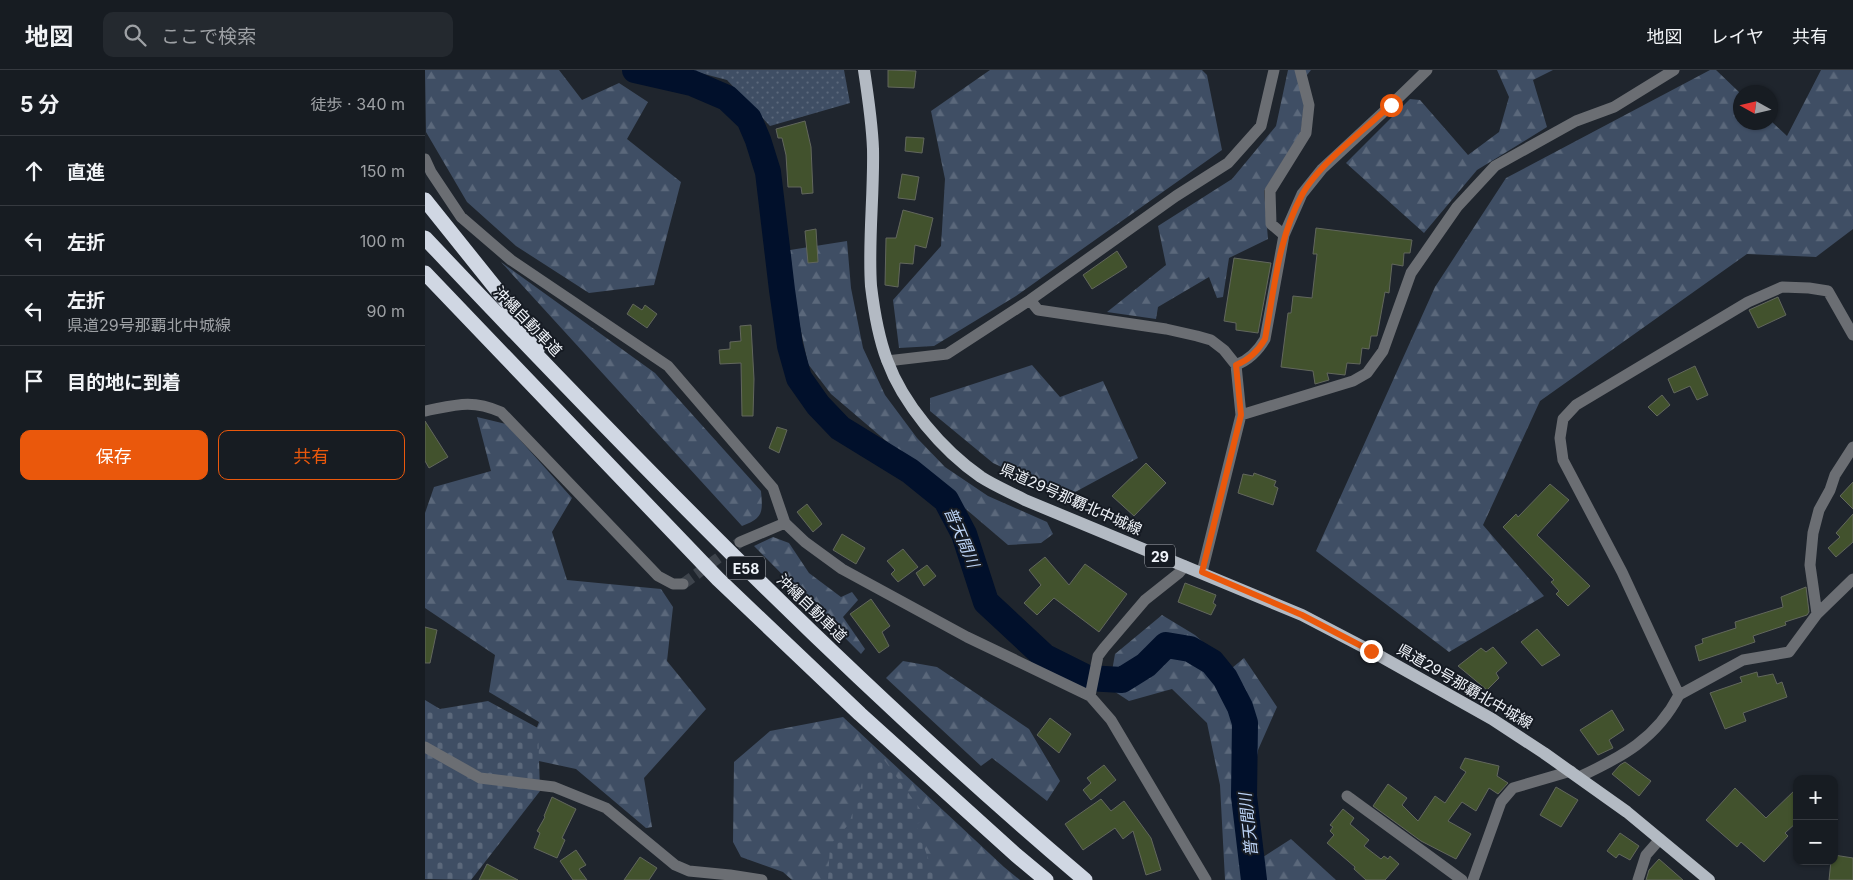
<!DOCTYPE html>
<html lang="ja">
<head>
<meta charset="utf-8">
<style>
	body { margin:0; font-family:Inter,"Noto Sans JP",sans-serif; background:#24292f; color:#f1f3f6 }
	.controls { position:absolute; right:15px; bottom:15px; display:grid; overflow:hidden; border-radius:10px; box-shadow:0 1px 4px #0004 }
	.controls button { width:45px; height:45px; display:grid; place-items:center; padding:0; border:0; border-bottom:1px solid #363a40; background:#171c22; color:#f1f3f6; font:25px sans-serif }
	.compass { position:absolute; left:1308px; top:15px; width:45px; height:45px; border-radius:50%; background:#171c22; box-shadow:0 1px 4px #0004; rotate:278deg }
	.stop { position:absolute; width:15px; height:15px; margin:-11px; border:4px solid #ea580c; border-radius:50%; background:#fff }
	.stop.end { background:#ea580c; border-color:#fff; box-shadow:0 1px 5px #0008 }
	.list { margin:0; padding:0; list-style:none }
	h2 { display:flex; justify-content:space-between; align-items:center; height:65px; margin:0; padding:0 20px; font-size:21px }
	h2 small { font-size:16px; font-weight:400; color:#9ea1a5 }
	.list li { display:grid; grid-template-columns:32px 1fr auto; gap:15px; align-items:center; box-sizing:border-box; height:70px; padding:0 20px; border-top:1px solid #363a40 }
	.list b { display:block; font-size:19px; white-space:nowrap }
	.list p { margin:0; font-size:16px; white-space:nowrap; color:#9ea1a5 }
	.list em { font-size:16px; font-style:normal; color:#9ea1a5 }
	.actions { display:flex; gap:10px; padding:15px 20px }
	.actions a { flex:1; padding:11px 0; border:1px solid #ea580c; border-radius:10px; text-align:center; font-size:18px; color:#ea580c }
	.actions .main { background:#ea580c; color:#fff }
	.icon { flex:none; width:28px; height:28px; fill:none; stroke:currentColor; stroke-width:2; stroke-linecap:round; stroke-linejoin:round }
	.map { position:relative; flex:none; width:1428px; height:810px; overflow:hidden }
	header { display:flex; align-items:center; gap:30px; box-sizing:border-box; height:70px; padding:0 25px; background:#171c22; border-bottom:1px solid #363a40 }
	header strong { font-size:24px }
	nav { display:flex; gap:28px; margin-inline-start:auto; font-size:18px }
	.search { width:350px; height:45px; background:#24292f; display:flex; align-items:center; gap:12px; box-sizing:border-box; padding:0 18px; border-radius:10px; color:#9ea1a5; font-size:19px }
	main { display:flex }
	aside { flex:1; background:#171c22 }
	.map>svg:first-child { display:block }
	.grass { fill:url(#grass-dots) }
	.forest { fill:url(#forest-firs) }
	.cemetery { fill:url(#cemetery-stones) }
	.lines { fill:none; stroke-linecap:round; stroke-linejoin:round }
	.river { stroke:#01102b; stroke-width:26 }
	.building { fill:#42522d; stroke:#62675d }
	.minor-tunnel { stroke:#3e444c; stroke-width:11; stroke-dasharray:11 5.5; stroke-linecap:butt }
	.minor { stroke:#6b6e73; stroke-width:11 }
	.primary { stroke:#b3bac3; stroke-width:12 }
	.motorway { stroke:#d0d7e3; stroke-width:15 }
	.route { stroke:#ea580c; stroke-width:6 }
	.labels { text-anchor:middle; dominant-baseline:central; stroke-width:4; stroke-linejoin:round; paint-order:stroke }
	.shield { fill:#161b23; stroke:#afb3ba; stroke-width:1 }
	.shield-label { font-size:14px; font-weight:bold; fill:#f0f4fa }
	.street-label { font-size:15px; fill:#f0f4fa; stroke:#161b23 }
	.water-label { font-size:16px; font-style:italic; fill:#bcd3f5; stroke:#161b23 }
</style>
</head>
<body>
<header>
<strong>地図</strong>
<div class="search"><svg class="icon" aria-label="search" viewBox="0 0 24 24"><circle cx="10" cy="10" r="6"/><path d="M15 15l6 6"/></svg>ここで検索</div>
<nav><a>地図</a><a>レイヤ</a><a>共有</a></nav>
</header>
<main>
<aside>
<h2>5 分<small>徒歩 · 340 m</small></h2>
<ul class="list">
<li><svg class="icon" aria-label="ahead" viewBox="0 0 24 24"><path d="M12 20V5M6 11l6-6 6 6"/></svg><div><b>直進</b></div><em>150 m</em></li>
<li><svg class="icon" aria-label="left" viewBox="0 0 24 24"><path d="M17 20v-9H6M10 6l-5 5 5 5"/></svg><div><b>左折</b></div><em>100 m</em></li>
<li><svg class="icon" aria-label="left" viewBox="0 0 24 24"><path d="M17 20v-9H6M10 6l-5 5 5 5"/></svg><div><b>左折</b><p>県道29号那覇北中城線</p></div><em>90 m</em></li>
<li><svg class="icon" aria-label="arrive" viewBox="0 0 24 24"><path d="M6 21V4h12l-3 4 3 4H6"/></svg><div><b>目的地に到着</b></div></li>
</ul>
<div class="actions"><a class="main">保存</a><a>共有</a></div>
</aside>
<div class="map">
<svg width="1428" height="810" viewBox="0 0 1428 810">
	<defs>
		<pattern id="grass-dots" width="8" height="8" patternUnits="userSpaceOnUse" patternTransform="scale(1.25)"><rect width="8" height="8" fill="#3f4e64"/><path d="M2 2h.1M6 6h.1" fill="none" stroke="#5b687b" stroke-width="1.8" stroke-linecap="round"/></pattern>
		<pattern id="forest-firs" width="22" height="20" patternUnits="userSpaceOnUse" patternTransform="scale(1.25)"><rect width="22" height="20" fill="#3f4e64"/><path d="M5 1l3.5 6h-7zM16 11l3.5 6h-7z" fill="#5b687b"/></pattern>
		<pattern id="cemetery-stones" width="16" height="16" patternUnits="userSpaceOnUse" patternTransform="scale(1.25)"><rect width="16" height="16" fill="#3f4e64"/><path d="M2 7V4a2 2 0 0 1 4 0v3zM10 15v-3a2 2 0 0 1 4 0v3z" fill="#5b687b"/></pattern>
	</defs>
	<rect width="100%" height="100%" fill="#1f252d"/>
	<path class="grass" d="M264,0H419L425,33L345,56L302,10Z"/>
	<path class="forest" d="M0,0H134L157,30L194,13L223,32L202,69L256,112L229,215L164,223L91,176L42,132L1,62Z
		M565,0H777L782,5L797,80L591,226L509,276L474,278L468,230L516,176L520,109L506,41Z
		M863,0H886L882,5L876,62L839,121L843,169L804,188L798,227L792,228L784,207L733,237L731,249L682,242L741,195L733,156L807,109L851,56Z
		M1072,0H1128L1108,10L1122,57L1052,100L999,163L921,93L985,29L995,30L1043,85L1074,62L1084,27Z
		M1285,0H1291L1315,23L1316,52H1346V51L1362,66L1396,0H1428V159L1391,187L1322,184L1115,331L1058,455L1119,526L1024,582L891,481L1010,217L1081,108Z
		M422,171L426,218L438,278L460,325L492,368L520,397L563,426L622,452L628,464L616,473L583,475L406,324L383,294L371,238L365,180Z
		M76,192L230,303L336,421C338,443 338,448 317,456Z
		M607,295L635,327L678,311L713,388L641,427L568,393L505,341V328Z
		M52,347L81,354L147,428L127,462L142,510L236,519L248,537L242,591L281,639L219,708L227,757L221,758L151,699L100,688L114,652L64,622L70,585L0,538V443L9,417L66,401Z
		M348,467L364,473L384,503L416,527L427,522L433,530L418,547L440,579L436,584L329,476Z
		M737,545L770,565L807,598L819,588L852,637L833,680L819,779L835,789L866,769L911,810H800L795,715L782,653L747,619L704,631L684,618L690,584Z
		M478,591L512,597L604,659L635,711L622,731L567,688L556,696L461,608Z
		M418,647L579,797L595,810H367L358,802L316,787L308,772L309,692L345,661Z"/>
	<path class="cemetery" d="M0,630L15,639L63,631L113,658L115,721L46,810L0,809Z
		M457,687L501,747L491,755L511,810H403L405,775L424,754L443,694Z"/>
	<g class="lines">
		<path class="river" d="M210,0L267,13L302,28L324,49L333,70L343,102L357,220L365,276L374,308L393,335L415,358L485,401L521,430L539,464L561,532L620,587L662,608L697,610L721,595L741,575L765,579L787,592L800,608L815,637L820,653L819,726L829,810"/>
	</g>
	<path class="building" d="M463,0L491,1L489,18L463,17Z
		M380,51L386,77L388,123L377,124L376,117H363L361,85L357,68H353L351,59Z
		M481,67L499,68L497,83L480,81Z
		M477,104L494,107L490,130L473,128Z
		M478,140L508,148L501,178L490,175L488,194L475,193L473,217L460,215L461,168H471Z
		M891,158L987,170L985,183H979L978,196L967,194L964,223L960,222L952,266H946L944,279L937,278L935,294L922,293L920,305L902,303L904,310L890,314L888,301L856,297L863,243H866L868,226L887,228L892,184H888Z
		M391,159L393,192L383,193L380,161Z
		M692,181L702,197L667,219L658,205Z
		M809,188L846,193L833,263L811,260V253L799,251Z
		M1353,227L1361,245L1333,258L1324,240Z
		M208,234L217,240L220,235L232,244L222,258L202,244Z
		M326,255L329,309L328,346H317L316,293L295,294L294,280L305,279V272L316,271L315,256Z
		M1270,296L1283,325L1272,330L1265,316L1249,323L1243,309Z
		M1237,325L1245,335L1232,346L1223,337Z
		M0,351L23,387L4,398L0,391Z
		M352,357L362,360L354,383L344,378Z
		M721,393L741,413L709,446L687,426Z
		M829,403L851,411L849,416L853,418L848,435L813,423L818,404L828,406Z
		M1428,412V439L1415,426Z
		M1125,414L1144,430L1112,465L1165,516L1143,536L1131,524L1134,521L1126,512L1129,510L1078,457L1091,444L1093,447Z
		M382,434L397,454L388,462L372,442Z
		M1428,444V472L1411,487L1403,478L1415,467L1411,463Z
		M417,464L440,478L431,494L408,480Z
		M478,479L493,497L473,512L466,504L470,500L462,491Z
		M620,487L644,515L660,494L702,524L674,562L629,528L612,545L599,533L616,515L604,500Z
		M502,495L511,506L499,516L491,503Z
		M760,513L791,525L788,533L791,535L786,545L753,532Z
		M1381,517L1384,542L1382,545L1360,552L1361,555L1328,566L1330,572L1274,591L1270,576L1278,573L1277,569L1311,558L1310,552L1358,537L1356,527Z
		M446,529L465,556L457,562L464,576L454,583L425,544Z
		M0,557L12,560L5,593H0Z
		M1112,559L1135,585L1117,596L1096,572Z
		M1068,577L1082,593L1071,603L1074,608L1062,620L1033,596L1056,578L1061,582Z
		M1332,602L1333,607L1348,604L1352,614L1357,612L1362,627L1318,643L1321,651L1300,659L1285,623L1317,612L1315,607Z
		M1187,640L1199,660L1184,670L1188,678L1173,685L1155,660Z
		M625,648L646,664L634,683L612,665Z
		M1040,688L1074,696L1072,706L1083,713L1073,724L1064,718L1051,741L1037,732L1023,751L1046,764L1031,789L996,771L948,736L963,714L982,728L977,735L993,751L1010,726L1020,733L1041,702L1035,698Z
		M1200,692L1226,711L1214,726L1187,704L1195,695Z
		M679,695L691,710L666,730L658,720L666,713L662,708Z
		M1131,717L1153,730L1136,757L1115,745Z
		M1310,718L1341,748L1372,718V752L1360,763L1363,766L1339,792L1316,772L1312,777L1281,750Z
		M127,727L151,739L137,768L140,770L132,788L109,778L115,763L112,761L120,747L119,746Z
		M676,729L686,741L699,731L726,768L736,800L721,805L708,761L698,769L690,758L658,780L640,754Z
		M918,739L929,748L925,754L944,770L939,776L956,789L959,786L963,789L965,786L974,794L960,810H941L929,799L930,797L902,773L909,765L905,761L908,757L905,755Z
		M1195,763L1214,776L1205,790L1194,784L1191,788L1182,781Z
		M151,780L161,795L154,799L162,810H148L135,791Z
		M1409,785L1428,788V810H1404L1406,791H1409Z
		M215,787L232,798L224,810H199Z
		M1234,789L1258,810H1221L1224,800Z
		M62,794L93,810H54Z"/>
	<g class="lines">
		<path class="minor-tunnel" d="M258,514L315,472"/>
		<path class="minor" d="M0,89L6,102L36,147L86,190L243,296L348,418L360,453L380,472L417,499L542,567L665,626L686,650L781,810
			M859,165L846,154L845,121L881,63L884,35L875,0
			M605,230L613,240L741,259L772,266L786,270L799,280L811,295L816,345L777,502
			M462,291L522,284L605,230L751,126L803,93L836,56L849,0
			M811,295C824,290 833,281 840,269L859,165L877,124L897,99L966,35L1002,0
			M0,341C31,335 46,329 76,342L233,506L248,514H258
			M816,345L928,311L942,303L958,281L986,203L1032,137L1070,96L1151,51L1189,37L1249,0
			M315,472L360,453
			M1392,544L1385,495L1388,463L1394,440L1405,420L1410,405L1428,377
			M1254,625L1197,502L1138,390L1135,368L1138,349L1151,335L1323,232L1357,217L1384,218L1403,221L1428,265
			M665,626L673,586L679,578L720,530L754,503L760,496
			M0,677L55,708L129,717L181,738L250,795L264,801L305,805L337,810
			M1154,707C1197,687 1231,669 1254,625L1318,590L1364,582L1392,544L1428,509
			M922,726L1037,810
			M1048,810L1076,732L1088,718L1146,701
			M1213,810L1221,785L1235,769"/>
		<path class="primary" d="M439,0C443,26 447,52 448,79C449,124 443,172 446,216C449,241 453,266 462,290C478,334 517,380 556,407C570,416 585,422 600,430L877,545L946,581L1067,649L1119,683L1202,742L1284,810"/>
		<path class="motorway" d="M0,130L101,256L112,280
			M0,168C211,391 426,612 660,810
			M0,203L293,509L435,644L591,785L621,810"/>
	</g>
	<g class="lines">
		<path class="route" d="M946,581L877,545L777,502L816,345L811,295C824,290 833,281 840,269C849,221 853,168 877,125C893,95 940,59 966,35"/>
	</g>
	<g class="labels">
		<g class="shield">
			<rect x="720" y="474.5" width="30" height="23" rx="4"/>
			<rect x="302" y="486.5" width="38" height="23" rx="4"/>
		</g>
		<g class="shield-label">
			<text x="735" y="486">29</text>
			<text x="321" y="498">E58</text>
		</g>
		<g class="street-label">
			<text transform="translate(103 251) rotate(46)">沖縄自動車道</text>
			<text transform="translate(646 429) rotate(24)">県道29号那覇北中城線</text>
			<text transform="translate(387 538) rotate(44)">沖縄自動車道</text>
			<text transform="translate(1040 616) rotate(30)">県道29号那覇北中城線</text>
		</g>
		<g class="water-label">
			<text transform="translate(537 467) rotate(67)">普天間川</text>
			<text transform="translate(823 755) rotate(-96)">普天間川</text>
		</g>
	</g>
</svg>
<div class="controls">
<button>+</button>
<button>−</button>
</div>
<svg class="compass" viewBox="-18 -18 36 36"><path d="M0-13l5 13h-10z" fill="#e53935"/><path d="M0 13l5-13h-10z" fill="#9ea1a5"/></svg>
<div class="stop" style="left:966px;top:35px"></div>
<div class="stop end" style="left:946px;top:581px"></div>
</div>
</main>
</body>
</html>
